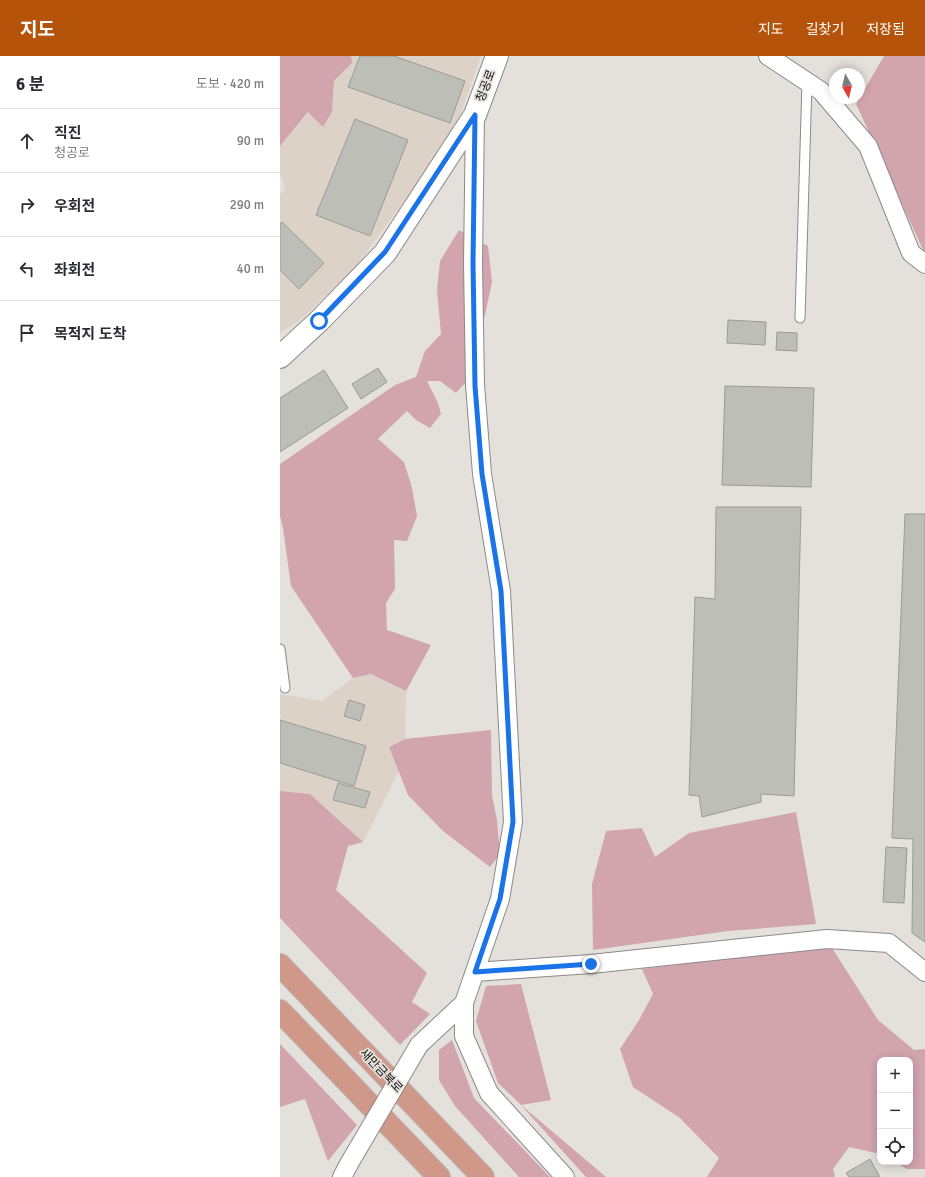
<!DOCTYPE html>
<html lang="ko">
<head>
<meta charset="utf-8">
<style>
	body { margin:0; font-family:Signika,"Noto Sans KR",sans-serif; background:#f2f2f3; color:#2b2b33 }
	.controls { position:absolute; right:12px; bottom:12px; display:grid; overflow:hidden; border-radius:8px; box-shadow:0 2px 10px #0003 }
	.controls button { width:36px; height:36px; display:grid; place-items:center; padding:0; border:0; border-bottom:1px solid #e1e1e2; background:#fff; color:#2b2b33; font:20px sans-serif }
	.compass { position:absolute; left:549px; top:12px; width:36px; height:36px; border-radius:50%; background:#fff; box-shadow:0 2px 10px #0003; rotate:172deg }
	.stop { position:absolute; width:12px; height:12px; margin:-9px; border:3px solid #1a73e8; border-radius:50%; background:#fff }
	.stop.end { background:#1a73e8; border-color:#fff; box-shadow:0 1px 4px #0008 }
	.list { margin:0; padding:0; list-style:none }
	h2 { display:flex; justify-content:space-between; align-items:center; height:52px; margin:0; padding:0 16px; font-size:17px }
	h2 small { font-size:13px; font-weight:400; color:#7c7c81 }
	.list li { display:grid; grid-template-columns:26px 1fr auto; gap:12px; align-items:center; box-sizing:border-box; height:64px; padding:0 16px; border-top:1px solid #e1e1e2 }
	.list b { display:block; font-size:15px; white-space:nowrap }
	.list p { margin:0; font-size:13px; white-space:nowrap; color:#7c7c81 }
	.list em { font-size:13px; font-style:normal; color:#7c7c81 }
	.icon { flex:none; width:22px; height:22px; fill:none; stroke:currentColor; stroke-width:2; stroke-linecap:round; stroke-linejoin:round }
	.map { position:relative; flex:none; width:645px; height:1121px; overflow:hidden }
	header { display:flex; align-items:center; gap:24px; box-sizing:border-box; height:56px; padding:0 20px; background:#b45309; color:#fff }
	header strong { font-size:19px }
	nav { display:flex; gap:22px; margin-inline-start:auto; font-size:14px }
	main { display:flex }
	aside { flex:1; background:#fff }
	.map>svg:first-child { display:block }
	.built { fill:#dcd2c8 }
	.green { fill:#d1a4ae }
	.building { fill:#bebeb9; stroke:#9b9b96 }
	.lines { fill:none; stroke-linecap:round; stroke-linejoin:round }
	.service-casing { stroke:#8d8985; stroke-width:11 }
	.minor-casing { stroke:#8d8985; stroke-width:20 }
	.tertiary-casing { stroke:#8d8985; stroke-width:24 }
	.trunk-casing { stroke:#bcbbbb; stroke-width:24 }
	.service { stroke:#fff; stroke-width:9 }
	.minor { stroke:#fff; stroke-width:18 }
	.tertiary { stroke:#fff; stroke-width:22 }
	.trunk { stroke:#cf9888; stroke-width:22 }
	.minor-bridge-casing { stroke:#8d8985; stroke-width:20; stroke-linecap:butt }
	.minor-bridge { stroke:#fff; stroke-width:18 }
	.route { stroke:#1a73e8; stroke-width:5 }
	.labels { text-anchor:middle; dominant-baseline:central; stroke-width:3.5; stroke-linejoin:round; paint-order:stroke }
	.street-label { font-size:12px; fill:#0e0d0c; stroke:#e4e0dc }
</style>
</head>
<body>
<header>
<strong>지도</strong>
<nav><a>지도</a><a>길찾기</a><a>저장됨</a></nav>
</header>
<main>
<aside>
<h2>6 분<small>도보 · 420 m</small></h2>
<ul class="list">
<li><svg class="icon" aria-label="ahead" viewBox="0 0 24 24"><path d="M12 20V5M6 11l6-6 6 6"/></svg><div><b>직진</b><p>청공로</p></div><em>90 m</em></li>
<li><svg class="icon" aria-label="right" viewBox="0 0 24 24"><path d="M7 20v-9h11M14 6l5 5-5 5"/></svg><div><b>우회전</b></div><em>290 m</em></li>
<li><svg class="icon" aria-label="left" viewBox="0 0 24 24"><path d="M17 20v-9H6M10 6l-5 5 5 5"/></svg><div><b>좌회전</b></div><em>40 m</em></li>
<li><svg class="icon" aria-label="arrive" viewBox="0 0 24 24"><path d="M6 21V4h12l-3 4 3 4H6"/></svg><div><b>목적지 도착</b></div></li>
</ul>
</aside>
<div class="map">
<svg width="645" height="1121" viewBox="0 0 645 1121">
	<rect width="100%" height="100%" fill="#e4e0dc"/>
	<path class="built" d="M71,0H201L174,77L75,212L20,264L0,277V139L5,132L0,117V90L29,56L43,70L52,56L54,25L71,7Z
		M91,618L126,635L125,683L109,691L119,715L83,786L30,738L0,735V638L42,645L73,622Z"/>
	<path class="green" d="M0,0H71L72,7L54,25L52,56L43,71L28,56L0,90Z
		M604,0H645V198L576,48Z
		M179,174L208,190L212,226L205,259L187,325L176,337L160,325H147L158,347L161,358L150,372L136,364L127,355L98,383L124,406L132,432L137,460L127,485L114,484L115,533L106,547L107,574L151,589L126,635L91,618L73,622L11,530L3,472L0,460V408L115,329L136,321L145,295L161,278L157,234L160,205Z
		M211,674L212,739L217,764L220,798L210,811L163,775L128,739L109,691L125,683Z
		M0,735L30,738L83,786L68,790L56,834L147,917L132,946L150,958L120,989L0,862Z
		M516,756L536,868L448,875L313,894L312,828L326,775L362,772L375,801L409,777Z
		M550,889L598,964L634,994L645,993V1113H627L614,1106H630V1004H600V1098L569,1091L553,1113L555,1121H427L439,1102L400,1062L353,1031L340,993L359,964L373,938L362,913Z
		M241,928L271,1044L241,1049L326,1121H306L240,1048L218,1027L196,965L206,930Z
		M172,984L194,1042L270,1121H239L175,1050L159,1024V994Z
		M0,988L77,1069L48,1105L25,1043L0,1051Z"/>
	<path class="building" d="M80,0H114L185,25L170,67L68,31Z
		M75,63L128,84L90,180L36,159Z
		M2,166L44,207L19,233L0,214V168Z
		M448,264L486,266L485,289L447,287Z
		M497,276L517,277V295L496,294Z
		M98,312L107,326L81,343L72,328Z
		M44,314L68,352L0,396V342Z
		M445,330L534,332L531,431L442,429Z
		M436,451H521L514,740L481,738V746L422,761L419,740L409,739L415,541L435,543Z
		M625,458H645V886L632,877L633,783L612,782Z
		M69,644L85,649L80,665L64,660Z
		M0,664L86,690L74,730L0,707Z
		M58,727L90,736L85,752L53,744Z
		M606,791L627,792L624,847L603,846Z
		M590,1103L600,1121H569L566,1117Z"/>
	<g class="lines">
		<g class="service-casing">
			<path id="service" d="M520,262L527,26
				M0,593L5,632"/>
		</g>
		<g class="minor-casing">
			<path id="minor" d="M488,0L541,35L588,90L631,197L645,208
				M195,59L193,207L195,329L202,418L221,535L233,766L220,843L184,947V980L209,1037L285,1121
				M195,916L311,908L547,883L609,887L645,916
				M139,989L184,947
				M62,1121L70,1106"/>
		</g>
		<g class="tertiary-casing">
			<path id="tertiary" d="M0,301L39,265L105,197L195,59L217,0"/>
		</g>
		<g class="trunk-casing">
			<path id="trunk" d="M0,909L203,1121
				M0,955L159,1121"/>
		</g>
		<use href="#service" class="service"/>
		<use href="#minor" class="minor"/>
		<use href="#tertiary" class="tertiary"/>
		<use href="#trunk" class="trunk"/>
		<g class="minor-bridge-casing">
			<path id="minor-bridge" d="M70,1106L139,989"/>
		</g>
		<use href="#minor-bridge" class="minor-bridge"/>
	</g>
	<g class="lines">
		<path class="route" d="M39,265L105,196L195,59L193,207L195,330L202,418L221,535L233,766L220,843L195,916L311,908"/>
	</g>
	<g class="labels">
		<g class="street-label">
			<text transform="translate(206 30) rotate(-69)">청공로</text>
			<text transform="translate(101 1015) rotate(46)">새만금북로</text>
		</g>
	</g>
</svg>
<div class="controls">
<button>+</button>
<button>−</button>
<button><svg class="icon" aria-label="locate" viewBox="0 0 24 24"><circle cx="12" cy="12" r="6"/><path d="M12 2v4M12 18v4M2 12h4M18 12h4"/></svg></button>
</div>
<svg class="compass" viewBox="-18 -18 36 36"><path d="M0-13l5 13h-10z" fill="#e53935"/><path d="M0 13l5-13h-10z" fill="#7c7c81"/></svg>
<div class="stop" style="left:39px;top:265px"></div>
<div class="stop end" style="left:311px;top:908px"></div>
</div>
</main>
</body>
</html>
